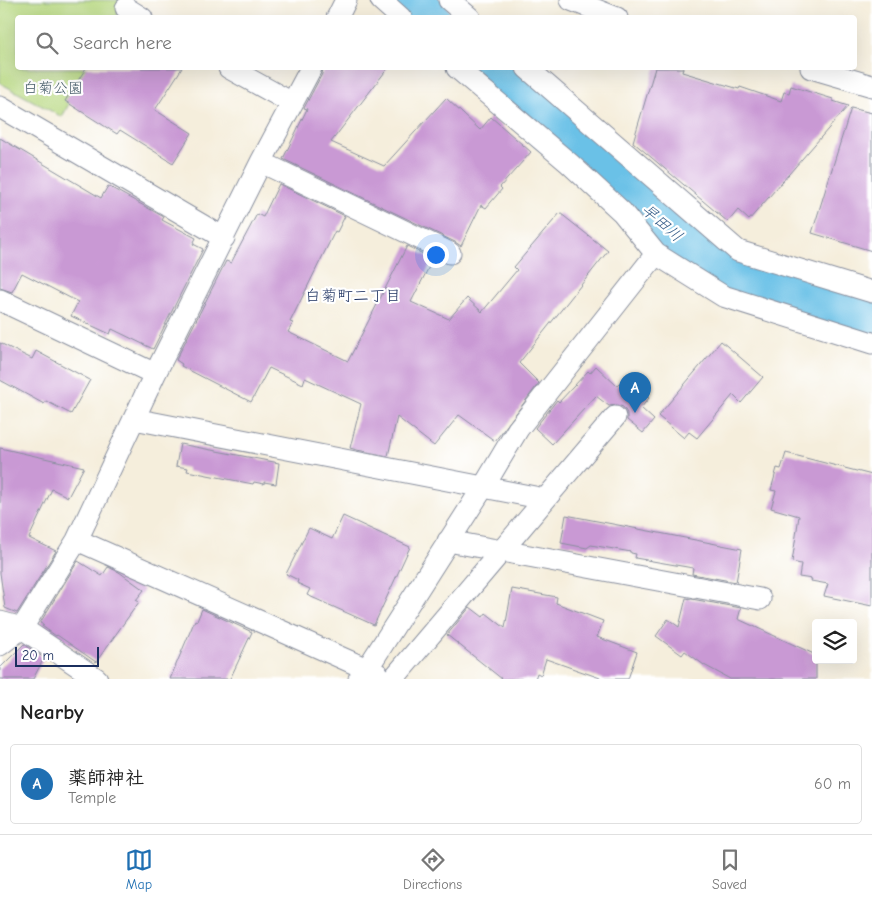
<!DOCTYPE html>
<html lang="en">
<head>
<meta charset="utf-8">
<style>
	body { margin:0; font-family:"Comic Neue","Klee One",sans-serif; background:#f2f2f2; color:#222 }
	.controls { position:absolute; right:15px; bottom:15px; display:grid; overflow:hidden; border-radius:5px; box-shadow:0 5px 20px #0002 }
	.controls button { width:45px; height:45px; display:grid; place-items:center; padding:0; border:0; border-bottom:1px solid #e0e0e0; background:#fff; color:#222; font:25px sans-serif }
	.scale { position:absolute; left:15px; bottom:12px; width:84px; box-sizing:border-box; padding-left:5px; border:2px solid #1b2f5e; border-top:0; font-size:14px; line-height:18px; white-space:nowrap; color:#1b2f5e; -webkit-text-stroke:4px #fff; paint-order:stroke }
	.you { position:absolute; left:435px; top:254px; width:18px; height:18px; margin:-12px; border:4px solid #fff; border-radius:50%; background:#1a73e8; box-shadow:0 0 0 8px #1a73e833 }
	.badge { display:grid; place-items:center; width:32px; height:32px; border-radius:50%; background:#1f6fb2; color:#fff; font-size:16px; font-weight:700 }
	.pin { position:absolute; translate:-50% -41px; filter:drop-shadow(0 1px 2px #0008) }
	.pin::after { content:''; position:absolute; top:26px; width:18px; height:15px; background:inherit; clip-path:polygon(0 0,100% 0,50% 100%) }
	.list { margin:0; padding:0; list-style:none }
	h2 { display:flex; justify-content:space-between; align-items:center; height:65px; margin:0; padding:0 20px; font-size:21px }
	h2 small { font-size:16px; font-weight:400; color:#767676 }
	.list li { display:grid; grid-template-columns:32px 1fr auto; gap:15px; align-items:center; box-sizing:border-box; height:80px; margin:0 10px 10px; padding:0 10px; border:1px solid #e0e0e0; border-radius:5px }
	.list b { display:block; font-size:19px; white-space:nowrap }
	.list p { margin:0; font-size:16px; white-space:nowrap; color:#767676 }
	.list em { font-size:16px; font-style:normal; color:#767676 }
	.icon { flex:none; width:28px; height:28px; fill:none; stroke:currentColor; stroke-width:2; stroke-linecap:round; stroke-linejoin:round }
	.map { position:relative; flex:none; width:872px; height:679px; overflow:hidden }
	.search { position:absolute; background:#fff; box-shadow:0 5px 20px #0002; left:15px; right:15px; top:15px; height:55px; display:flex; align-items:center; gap:12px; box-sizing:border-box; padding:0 18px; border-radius:5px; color:#767676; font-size:19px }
	.sheet { height:155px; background:#fff }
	nav { display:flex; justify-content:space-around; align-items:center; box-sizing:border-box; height:70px; border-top:1px solid #e0e0e0; background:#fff; font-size:14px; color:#767676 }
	nav a { display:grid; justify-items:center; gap:2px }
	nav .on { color:#1f6fb2 }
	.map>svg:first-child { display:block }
	.green { fill:#b7d880; stroke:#69846f }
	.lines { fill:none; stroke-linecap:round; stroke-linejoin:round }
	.river { stroke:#6ac1e7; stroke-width:50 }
	.building { fill:#c999d4 }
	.minor-casing { stroke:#888e9d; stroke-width:23 }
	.minor { stroke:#fff; stroke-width:21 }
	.labels { text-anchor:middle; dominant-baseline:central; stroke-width:4.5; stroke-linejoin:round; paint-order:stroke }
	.park-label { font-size:15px; fill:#425966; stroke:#fff }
	.water-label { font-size:16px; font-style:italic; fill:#335b87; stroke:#fff }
	.neighbourhood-label { font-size:16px; fill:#1b2f5e; stroke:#fff }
</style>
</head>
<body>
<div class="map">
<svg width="872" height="679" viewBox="0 0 872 679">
	<rect width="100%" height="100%" fill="#fff"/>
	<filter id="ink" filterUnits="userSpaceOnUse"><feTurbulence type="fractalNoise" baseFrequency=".02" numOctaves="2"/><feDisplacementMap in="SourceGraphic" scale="10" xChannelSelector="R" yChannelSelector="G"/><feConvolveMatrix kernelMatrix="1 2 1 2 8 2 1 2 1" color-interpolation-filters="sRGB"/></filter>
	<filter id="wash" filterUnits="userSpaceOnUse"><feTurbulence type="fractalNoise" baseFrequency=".0096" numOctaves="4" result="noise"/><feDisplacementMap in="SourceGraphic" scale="20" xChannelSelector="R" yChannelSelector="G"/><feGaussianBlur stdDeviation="1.12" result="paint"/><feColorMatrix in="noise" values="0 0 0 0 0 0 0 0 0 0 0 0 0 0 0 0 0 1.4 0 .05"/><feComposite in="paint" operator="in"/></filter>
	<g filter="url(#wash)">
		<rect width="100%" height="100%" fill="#f5eedc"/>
		<path class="green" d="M0,0H125L116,17L18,18V68H88L62,117L0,83Z"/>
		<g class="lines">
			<path class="river" d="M405,0L425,18
				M483,68L707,262L734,280L872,324"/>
		</g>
		<g id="blocks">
			<path class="building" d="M86,68H182L155,110L192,133L173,163L120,130L117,134L65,101Z
				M323,68H388L331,142L384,166L446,98L480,130L491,117L531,152L500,187L502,189L486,208L481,205L461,246L455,242L283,159L307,109L304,108L322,74Z
				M655,68H683L682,72L739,89L740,87L781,101L784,92L789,93L791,86L833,99V101L848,106L749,220L738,210L728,222L633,142Z
				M851,108L872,113V251L812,233Z
				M0,138L101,198L108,186L164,217L162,220L196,238L193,244L203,249L153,349L112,329L110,334L71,316L78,302L22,273L12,292L0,288Z
				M279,184L345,216L337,232L335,231L290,322L293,323L288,332L348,361L407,246L433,259L411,302L449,319L467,298L482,312L517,270L514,267L560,213L608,251L519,363L539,383L495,441L459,415L434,446L397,417L388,456L357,450L350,448L361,404L305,378L303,384L269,368L251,402L181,366L182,364L176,360L226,261L231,263L257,214L263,217Z
				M721,341L763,377L741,403L733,395L697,438L689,432L684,438L658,416Z
				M0,343L32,359L36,351L90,380L71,414L46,401L44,404L0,380Z
				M596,366L617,386L619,383L626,388L630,383L649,398L641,408L654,420L643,433L627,420V413L623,407L617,405L609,406L596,396L552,444L535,428L557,400L559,402L588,371L590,373Z
				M180,444L279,463L276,484L264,482V484L254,482L253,484L187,471L188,468L176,466Z
				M0,448L84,467L68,497L52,489L29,538L56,551L17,613L5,608L0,573Z
				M786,453L872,475V606L824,596L828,584L811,581L812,579L799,577L801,564L792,562L799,516L771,508L776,491L771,490L777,468L781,469Z
				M566,515L742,549L736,582L692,574L693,568L635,558L636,554L631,553V552L591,545L587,548L561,543Z
				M343,516L410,547L374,625L307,595L310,589L297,583L298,580L286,574L309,528L332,539Z
				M78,561L102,576L108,567L119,572L144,590L136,600L139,602L96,662L57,635L56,636L42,626L44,625L40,623Z
				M512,589L557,597L556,603L603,621L597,637L637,652L628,679H603L546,659L541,675L537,673L535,679H502L447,635L470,607L483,617L486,613L505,628Z
				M686,598L741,608L738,619L816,655V679H730L704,665L685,651L682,655L656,636L668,619L679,627Z
				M202,609L252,632L230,679H170L195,620L197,621Z
				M24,644L44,658L33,679H0V668Z"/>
		</g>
	</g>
	<g filter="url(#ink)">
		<use href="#blocks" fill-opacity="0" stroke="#888e9d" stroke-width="1"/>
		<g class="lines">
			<g class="minor-casing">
				<path id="minor" d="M381,0L401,18
					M449,0L470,18
					M571,0L617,18
					M126,8L142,18
					M337,18L346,0
					M229,68L292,103
					M457,68L569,163L622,212L656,254L723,296L872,343
					M527,68L738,251L872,292
					M811,68L872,86
					M0,107L224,238
					M261,162L450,253
					M0,300L155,374
					M134,419L545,499
					M77,540L378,674
					M448,541L760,599
					M0,622L22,628L97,679
					M0,645L22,628L77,540L155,374L261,162L311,68
					M359,679L367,669L484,486L518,429L656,254
					M393,679L615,417"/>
			</g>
			<use href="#minor" class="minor"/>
		</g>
	</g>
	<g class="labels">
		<g class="park-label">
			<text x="53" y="88">白菊公園</text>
		</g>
		<g class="water-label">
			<text transform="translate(662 223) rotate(41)">早田川</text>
		</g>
		<g class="neighbourhood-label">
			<text x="353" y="296">白菊町二丁目</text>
		</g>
	</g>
</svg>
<div class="controls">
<button><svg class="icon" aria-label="layers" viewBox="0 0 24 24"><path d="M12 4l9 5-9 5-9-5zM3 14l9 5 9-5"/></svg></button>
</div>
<div class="scale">20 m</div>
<div class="you"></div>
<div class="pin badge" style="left:635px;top:413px">A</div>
<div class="search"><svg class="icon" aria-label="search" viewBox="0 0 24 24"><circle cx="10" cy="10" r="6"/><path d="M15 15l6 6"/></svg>Search here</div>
</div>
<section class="sheet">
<h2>Nearby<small></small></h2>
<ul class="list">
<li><span class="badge">A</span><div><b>薬師神社</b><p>Temple</p></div><em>60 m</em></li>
</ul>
</section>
<nav>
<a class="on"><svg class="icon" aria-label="map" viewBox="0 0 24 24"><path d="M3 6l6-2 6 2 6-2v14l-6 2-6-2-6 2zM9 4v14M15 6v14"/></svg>Map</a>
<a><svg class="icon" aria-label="directions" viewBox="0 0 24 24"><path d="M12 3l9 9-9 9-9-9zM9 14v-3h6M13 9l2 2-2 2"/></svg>Directions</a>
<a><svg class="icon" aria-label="saved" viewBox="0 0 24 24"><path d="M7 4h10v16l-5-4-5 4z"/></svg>Saved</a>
</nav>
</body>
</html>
